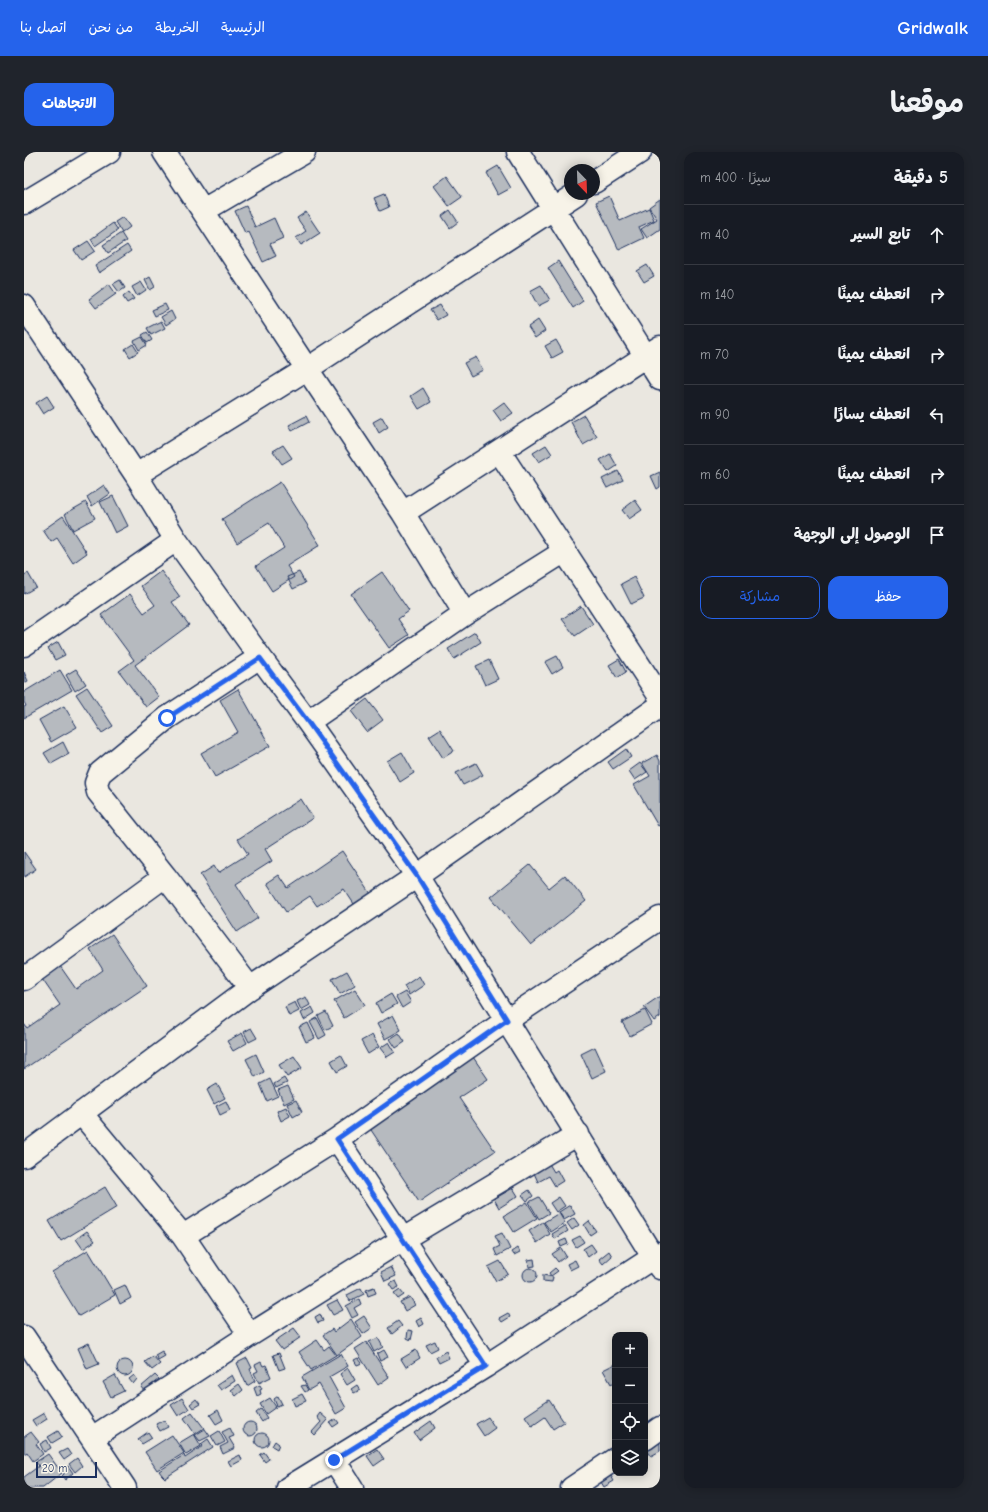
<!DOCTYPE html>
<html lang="ar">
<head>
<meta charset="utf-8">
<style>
	body { margin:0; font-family:"Comic Neue","Playpen Sans Arabic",sans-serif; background:#20242c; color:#f1f3f6; direction:rtl }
	.controls { position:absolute; right:12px; bottom:12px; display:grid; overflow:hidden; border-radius:8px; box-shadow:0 2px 10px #0003 }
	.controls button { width:36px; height:36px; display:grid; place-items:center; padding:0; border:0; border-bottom:1px solid #363941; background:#171b24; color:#f1f3f6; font:20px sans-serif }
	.compass { position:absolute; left:540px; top:12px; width:36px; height:36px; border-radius:50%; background:#171b24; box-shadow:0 2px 10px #0003; rotate:157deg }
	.scale { position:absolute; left:12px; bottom:10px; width:61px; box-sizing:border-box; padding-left:4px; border:2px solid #1b2f5e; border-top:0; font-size:11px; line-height:14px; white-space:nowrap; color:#1b2f5e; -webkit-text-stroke:3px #f7f3e8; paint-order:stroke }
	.stop { position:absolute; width:12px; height:12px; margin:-9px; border:3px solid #2563eb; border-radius:50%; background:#fff }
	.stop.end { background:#2563eb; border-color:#fff; box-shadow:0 1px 4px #0008 }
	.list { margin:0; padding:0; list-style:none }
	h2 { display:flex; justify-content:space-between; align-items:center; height:52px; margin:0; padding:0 16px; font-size:17px }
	h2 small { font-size:13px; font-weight:400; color:#9ea1a6 }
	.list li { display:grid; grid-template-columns:26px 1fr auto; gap:12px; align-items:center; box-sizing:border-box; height:60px; padding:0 16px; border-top:1px solid #363941 }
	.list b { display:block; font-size:15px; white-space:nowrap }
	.list em { font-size:13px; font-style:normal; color:#9ea1a6 }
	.actions { display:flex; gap:8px; padding:12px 16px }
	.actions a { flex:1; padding:9px 0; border:1px solid #2563eb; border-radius:12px; text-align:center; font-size:14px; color:#2563eb }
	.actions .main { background:#2563eb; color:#fff }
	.icon { flex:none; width:22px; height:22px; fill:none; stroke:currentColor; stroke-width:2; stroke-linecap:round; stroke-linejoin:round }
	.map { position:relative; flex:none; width:636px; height:1336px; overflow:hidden; direction:ltr; border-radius:12px }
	header { display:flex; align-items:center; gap:24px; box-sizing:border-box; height:56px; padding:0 20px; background:#2563eb; color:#fff }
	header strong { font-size:19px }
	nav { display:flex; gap:22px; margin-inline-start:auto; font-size:14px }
	.intro { display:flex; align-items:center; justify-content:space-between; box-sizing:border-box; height:96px; padding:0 24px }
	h1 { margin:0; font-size:28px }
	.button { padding:10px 18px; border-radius:12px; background:#2563eb; color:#fff; font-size:14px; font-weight:700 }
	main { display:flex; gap:24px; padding:0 24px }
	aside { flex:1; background:#171b24; border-radius:12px; box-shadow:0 2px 10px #0003 }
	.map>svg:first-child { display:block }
	.building { fill:#b6babf; stroke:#1b2f5e }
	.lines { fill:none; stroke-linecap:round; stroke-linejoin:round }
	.street-casing { stroke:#1b2f5e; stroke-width:25 }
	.street { stroke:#f7f3e8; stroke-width:22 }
	.route { stroke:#2563eb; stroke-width:5 }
</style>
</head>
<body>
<header>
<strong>Gridwalk</strong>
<nav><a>الرئيسية</a><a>الخريطة</a><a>من نحن</a><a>اتصل بنا</a></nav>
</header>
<div class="intro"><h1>موقعنا</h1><a class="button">الاتجاهات</a></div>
<main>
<aside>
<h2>5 دقيقة<small>سيرًا · 400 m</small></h2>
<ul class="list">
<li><svg class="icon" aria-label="ahead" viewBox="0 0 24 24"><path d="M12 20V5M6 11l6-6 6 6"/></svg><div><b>تابع السير</b></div><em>40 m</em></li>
<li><svg class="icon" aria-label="right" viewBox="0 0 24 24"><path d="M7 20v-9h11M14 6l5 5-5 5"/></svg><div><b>انعطف يمينًا</b></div><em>140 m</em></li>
<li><svg class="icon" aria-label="right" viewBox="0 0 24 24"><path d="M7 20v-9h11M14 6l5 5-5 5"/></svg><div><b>انعطف يمينًا</b></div><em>70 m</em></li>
<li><svg class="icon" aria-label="left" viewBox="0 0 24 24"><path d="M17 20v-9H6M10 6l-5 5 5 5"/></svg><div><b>انعطف يسارًا</b></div><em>90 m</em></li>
<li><svg class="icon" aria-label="right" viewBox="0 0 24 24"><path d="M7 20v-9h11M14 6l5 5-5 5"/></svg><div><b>انعطف يمينًا</b></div><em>60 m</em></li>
<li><svg class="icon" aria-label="arrive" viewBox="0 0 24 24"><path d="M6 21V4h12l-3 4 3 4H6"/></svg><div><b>الوصول إلى الوجهة</b></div></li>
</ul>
<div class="actions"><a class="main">حفظ</a><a>مشاركة</a></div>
</aside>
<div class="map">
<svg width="636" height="1336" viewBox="0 0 636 1336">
	<rect width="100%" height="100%" fill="#eae7e0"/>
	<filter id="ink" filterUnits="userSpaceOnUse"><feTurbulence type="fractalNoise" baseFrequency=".025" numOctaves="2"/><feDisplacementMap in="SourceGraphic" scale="8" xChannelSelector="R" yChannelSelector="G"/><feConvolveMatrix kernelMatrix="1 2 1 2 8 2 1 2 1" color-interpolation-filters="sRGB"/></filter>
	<g filter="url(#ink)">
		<path class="building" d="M474,14L487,36L474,43L462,21Z
			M423,24L438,45L425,54L410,34Z
			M360,42L365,55L356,59L350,46Z
			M585,44L596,69L625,56L630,68L615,75L620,86L595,98L572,50Z
			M636,47V77L623,86L617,77L633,67L625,55Z
			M222,54L231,75L250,66L259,86L246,92L252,104L239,110L225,80L221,81L211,59Z
			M426,58L434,70L426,76L418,64Z
			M282,60L296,81L277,93L272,86L282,79L273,66Z
			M99,65L106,75L98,81L91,70Z
			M89,71L94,78L71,94L67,87Z
			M97,81L102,89L84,101L79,93Z
			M64,89L71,99L57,108L50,98Z
			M103,93L107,99L75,121L71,114Z
			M534,109L559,149L549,156L524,116Z
			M623,113L630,124L620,130L613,119Z
			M126,125L131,135L126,138L121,128Z
			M96,128L101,136L95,140L89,132Z
			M117,130L122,138L113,144L108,135Z
			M85,132L92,142L72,156L65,147Z
			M517,133L526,148L514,154L506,139Z
			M105,140L110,147L103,151L99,145Z
			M141,152L144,158L131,164L128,158Z
			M416,153L422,163L413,168L406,158Z
			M147,159L151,167L142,173L137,165Z
			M514,168L521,179L511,186L504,175Z
			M137,169L141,176L127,183L123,176Z
			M123,180L128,188L123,191L118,183Z
			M118,185L123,193L115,198L110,189Z
			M532,188L539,200L528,206L521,194Z
			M109,192L114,200L106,205L101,197Z
			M452,205L459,218L447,224L440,211Z
			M399,236L407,250L395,257L387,244Z
			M23,244L30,255L19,262L12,251Z
			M480,250L489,261L477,269L469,258Z
			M560,263L573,285L559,293L547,270Z
			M282,264L285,270L268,279L265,273Z
			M358,265L364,275L355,281L349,270Z
			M259,293L268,306L258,312L249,299Z
			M522,293L528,302L515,310L509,301Z
			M586,302L593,314L584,320L576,308Z
			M594,319L599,328L583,336L578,327Z
			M636,320V335L633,337L627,324Z
			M256,330L296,393L263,414L270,425L248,439L232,414L260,396L245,371L213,391L198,367Z
			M80,333L86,342L68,354L63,345Z
			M89,344L104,374L91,381L76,350Z
			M611,348L618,358L605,367L598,358Z
			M62,350L71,366L49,378L41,362Z
			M39,364L63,401L49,411L33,386L27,390L19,378Z
			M137,419L156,445L148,450L165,473L111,513L135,545L122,555L95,519L110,508L77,463L106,442L120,461L131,453L117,434Z
			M275,420L281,431L269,437L263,425Z
			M358,420L385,459L374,467L385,483L365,496L327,442Z
			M4,421L12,435L0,442V423Z
			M610,425L620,446L607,452L597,432Z
			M557,454L569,472L551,484L538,467Z
			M451,480L457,490L430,507L424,497Z
			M34,490L41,503L31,508L24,496Z
			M533,504L539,515L528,522L521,510Z
			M595,507L602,520L593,526L585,513Z
			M465,508L474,527L461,533L452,514Z
			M52,517L62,532L51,539L42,523Z
			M36,518L48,538L0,566V555L2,554L0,550V540Z
			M0,520L4,529L0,531Z
			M63,535L89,574L78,581L52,542Z
			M214,537L246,594L191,625L177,601L214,580L196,548Z
			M343,547L359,568L343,580L327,559Z
			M40,554L53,575L27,590L15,568Z
			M416,577L430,599L419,606L405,584Z
			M39,590L45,602L27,612L20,601Z
			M602,597L607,605L589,617L584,610Z
			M378,600L390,621L376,630L363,609Z
			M633,603L636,609V673L634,674L610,633L626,624L618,611Z
			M452,611L459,623L439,633L432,621Z
			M616,611L623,620L611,628L605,619Z
			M277,647L289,666L241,697L248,709L212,732L234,766L213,780L176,723L190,714L194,721L224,702L214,687Z
			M318,699L347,742L330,752L320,737L293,754L286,744L262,760L243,731L255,723L264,736Z
			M0,700L12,717L0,725Z
			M506,713L525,736L541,723L562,749L507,793L467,745Z
			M88,782L123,834L0,917V872L3,876L36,853L18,827L36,814L52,837L79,818L66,797Z
			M323,819L331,833L316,842L308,827Z
			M395,824L400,833L385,843L380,834Z
			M331,837L341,853L320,866L310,849Z
			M381,840L387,850L378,856L372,845Z
			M367,842L373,852L357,861L352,851Z
			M636,844V865L630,869L620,855Z
			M282,845L286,853L277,858L273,849Z
			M271,850L275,859L265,864L261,855Z
			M288,855L291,861L280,868L277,861Z
			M621,858L628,872L606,884L598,870Z
			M302,860L309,874L301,878L294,864Z
			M369,863L377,878L361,887L353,872Z
			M293,866L302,883L295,887L286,870Z
			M284,871L291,886L282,890L275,875Z
			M227,876L233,886L225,890L220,880Z
			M218,881L223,891L209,899L203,889Z
			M375,881L381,890L372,896L366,887Z
			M348,883L355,895L344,902L337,889Z
			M365,890L371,900L363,905L356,896Z
			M571,895L582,919L568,926L557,902Z
			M232,902L240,920L231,925L222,907Z
			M317,903L323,914L313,920L307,909Z
			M270,904L278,916L263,925L255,913Z
			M449,905L464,927L435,946L471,999L395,1050L345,975Z
			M260,926L263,931L252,936L250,932Z
			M246,927L254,944L243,949L236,932Z
			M193,932L201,946L190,952L183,938Z
			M264,934L270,947L260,952L254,938Z
			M272,948L278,960L269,965L263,952Z
			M202,949L206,958L196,963L192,954Z
			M262,955L266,964L257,969L253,959Z
			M524,1010L530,1020L533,1018L539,1029L531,1034L525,1024L514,1030L510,1021L520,1015L518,1013Z
			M81,1035L93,1055L37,1089L25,1069Z
			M489,1036L494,1044L475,1056L470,1047Z
			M505,1038L509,1044L503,1049L498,1043Z
			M515,1045L525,1061L515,1067L505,1050Z
			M535,1045L541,1054L532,1060L526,1051Z
			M503,1050L513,1066L490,1080L480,1064Z
			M546,1053L551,1062L540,1068L535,1060Z
			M535,1061L541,1071L527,1080L520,1070Z
			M550,1066L555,1073L548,1078L543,1071Z
			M565,1069L572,1079L566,1083L560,1073Z
			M519,1070L526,1082L513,1091L505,1079Z
			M541,1074L544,1079L531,1087L528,1082Z
			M63,1079L71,1089L59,1097L52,1087Z
			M478,1081L486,1097L473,1104L470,1097L476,1094L471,1084Z
			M556,1084L560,1090L552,1095L548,1088Z
			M542,1087L544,1092L537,1095L535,1090Z
			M567,1092L572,1099L564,1105L559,1097Z
			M494,1096L496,1100L490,1103L488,1100Z
			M537,1096L542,1104L534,1110L528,1102Z
			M64,1098L91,1143L55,1164L28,1120Z
			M585,1099L588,1104L579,1112L575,1107Z
			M510,1107L511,1114L505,1115L504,1108Z
			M551,1108L554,1114L546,1118L543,1112Z
			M476,1109L484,1122L472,1129L464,1115Z
			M367,1115L372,1124L361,1129L357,1120Z
			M499 1123a7 7 0 1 1 14 0a7 7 0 1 1-14 0Z
			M531,1116L534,1119L527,1124L525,1121Z
			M519,1123L529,1125L528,1130L519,1129Z
			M372,1129L375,1135L369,1138L365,1132Z
			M101,1133L107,1146L96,1152L90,1138Z
			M350,1135L352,1141L344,1144L342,1138Z
			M337,1136L340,1142L326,1149L323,1143Z
			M376,1138L380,1143L374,1147L370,1142Z
			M386,1145L391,1153L381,1159L376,1150Z
			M335,1147L337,1152L330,1156L334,1163L328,1166L322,1154Z
			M313,1148L319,1158L309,1163L303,1153Z
			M484,1161L486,1165L478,1170L475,1166Z
			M296,1162L299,1169L294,1171L291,1165Z
			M340,1164L348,1176L339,1182L331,1170Z
			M397,1166L400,1172L395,1175L392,1169Z
			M327,1167L338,1185L313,1203L299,1183L308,1177L310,1180Z
			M374,1169L378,1174L368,1182L364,1176Z
			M270,1176L277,1185L258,1198L251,1189Z
			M384,1178L389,1179L387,1188L383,1186Z
			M354,1186L359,1195L350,1200L345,1190Z
			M293,1188L300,1198L305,1194L312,1203L287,1218L275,1200Z
			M411,1189L414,1196L406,1200L402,1193Z
			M342,1190L365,1225L354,1233L331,1197Z
			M65,1191L75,1212L63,1217L54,1196Z
			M360,1198L364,1205L356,1209L353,1202Z
			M392,1198L396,1206L382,1215L377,1207Z
			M138,1199L141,1204L134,1208L131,1203Z
			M422,1199L425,1206L415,1211L412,1205Z
			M255,1201L261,1216L255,1218L249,1203Z
			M317,1202L324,1214L305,1225L322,1256L312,1262L295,1232L285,1238L278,1225Z
			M129,1204L136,1212L128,1218L121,1210Z
			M223,1206L228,1216L226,1217L231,1229L223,1234L213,1211Z
			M334,1206L338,1211L333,1213L330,1208Z
			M93 1216a8 8 0 1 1 16 0a8 8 0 1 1-16 0Z
			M237,1210L239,1214L242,1213L247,1225L235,1231L230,1221L234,1219L231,1213Z
			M591,1212V1230L587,1232L579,1218Z
			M324,1216L331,1228L323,1233L316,1222Z
			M91,1223L100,1239L87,1245L79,1230Z
			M110,1223L113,1227L109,1232L105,1227Z
			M131,1223L135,1227L120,1239L117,1235Z
			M208,1223L211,1229L197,1238L193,1233Z
			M215,1232L219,1238L212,1244L207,1238Z
			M236,1233L238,1237L236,1238L237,1242L233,1244L230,1236Z
			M281,1233L284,1238L281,1240L277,1234Z
			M333,1233L336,1238L330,1241L327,1237Z
			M278,1242L282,1249L271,1254L268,1247Z
			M254,1244L258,1252L253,1254L250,1247Z
			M158,1246L165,1257L154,1264L147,1253Z
			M246,1246L252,1255L242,1262L236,1252Z
			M172,1247L176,1252L169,1256L166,1252Z
			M525,1248L540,1270L529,1277L521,1265L508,1274L501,1264Z
			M237,1257L243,1266L238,1270L232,1261Z
			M194,1258L199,1268L192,1272L186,1263Z
			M168,1260L180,1276L171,1282L160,1266Z
			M20,1261L23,1267L12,1274L8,1268Z
			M296,1261L304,1268L291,1283L288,1280L297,1270L293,1265Z
			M464,1265L471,1276L460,1284L452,1272Z
			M312,1267L315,1271L309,1275L306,1271Z
			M140,1268L144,1275L136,1279L132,1272Z
			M407,1269L411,1276L395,1288L390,1281Z
			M219 1277a7 7 0 1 1 14 0a7 7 0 1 1-14 0Z
			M206,1276L210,1284L205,1286L211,1296L199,1302L196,1295L204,1291L198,1280Z
			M181,1277L186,1284L176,1289L171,1283Z
			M34,1279L38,1285L28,1291L24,1285Z
			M195,1279L201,1290L193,1294L187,1284Z
			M7,1280L15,1290L12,1292L19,1302L9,1309L3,1300L0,1302V1285Z
			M124,1280L128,1286L118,1292L114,1287Z
			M231 1288a7 7 0 1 1 14 0a7 7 0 1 1-14 0Z
			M170,1282L177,1294L162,1303L155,1291Z
			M148,1283L160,1301L133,1318L121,1300Z
			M184,1287L189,1295L141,1326L138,1323L135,1319L160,1303L161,1306L179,1294L177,1292Z
			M636,1287V1299L627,1304L622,1296Z
			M23,1288L27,1296L20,1300L16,1292Z
			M251,1289L255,1292L253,1297L248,1294Z
			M43,1297L47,1303L40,1308L35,1301Z
			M353,1297L360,1307L350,1314L343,1304Z
			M240,1300L245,1307L241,1310L236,1303Z
			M24,1302L38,1321L19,1336H3L0,1332V1325L15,1314L12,1310Z
			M216,1303L218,1308L207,1314L204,1309Z
			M53,1306L58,1314L51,1320L45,1312Z
			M44,1314L49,1321L41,1328L38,1324L40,1322L38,1319Z
			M584,1319L590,1329L580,1335L574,1325Z"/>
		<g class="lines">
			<g class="street-casing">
				<path id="street" d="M140,0L283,217L379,361L441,462
					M494,0L636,227
					M570,30L616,0
					M0,51L85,0
					M179,59L280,0
					M0,154L112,323L152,388L236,505L284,570L393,724L636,1116
					M475,299L636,545
					M112,323L283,217L552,42
					M379,361L636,195
					M0,493L152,388
					M284,570L441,462L541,399
					M0,827L141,724
					M226,836L141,724L74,640L72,631L76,621L143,566L236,505
					M57,961L159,1084L226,1183
					M313,987L462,1214
					M0,1004L226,836L393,724L636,554
					M159,1084L313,987L483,868L636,766
					M0,1185L101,1336
					M68,1286L226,1183L379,1087L554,982
					M621,1287L636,1276
					M310,1308L328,1336
					M264,1336L462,1214L636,1101
					M548,1336L591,1307"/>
			</g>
			<use href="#street" class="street"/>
		</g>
	</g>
	<g class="lines" filter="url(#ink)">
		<path class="route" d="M143,566L236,506L284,570L393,724L483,868L313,987L462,1214L310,1308"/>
	</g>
</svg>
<div class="controls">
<button>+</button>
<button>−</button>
<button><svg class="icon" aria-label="locate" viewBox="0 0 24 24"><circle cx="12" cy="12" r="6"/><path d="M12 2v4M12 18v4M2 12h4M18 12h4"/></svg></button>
<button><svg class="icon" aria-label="layers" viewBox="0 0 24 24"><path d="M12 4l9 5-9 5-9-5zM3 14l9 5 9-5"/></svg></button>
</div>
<svg class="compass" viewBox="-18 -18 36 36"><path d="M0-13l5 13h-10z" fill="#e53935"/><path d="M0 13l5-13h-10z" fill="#9ea1a6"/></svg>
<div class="scale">20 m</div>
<div class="stop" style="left:143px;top:566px"></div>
<div class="stop end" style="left:310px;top:1308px"></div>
</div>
</main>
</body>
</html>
